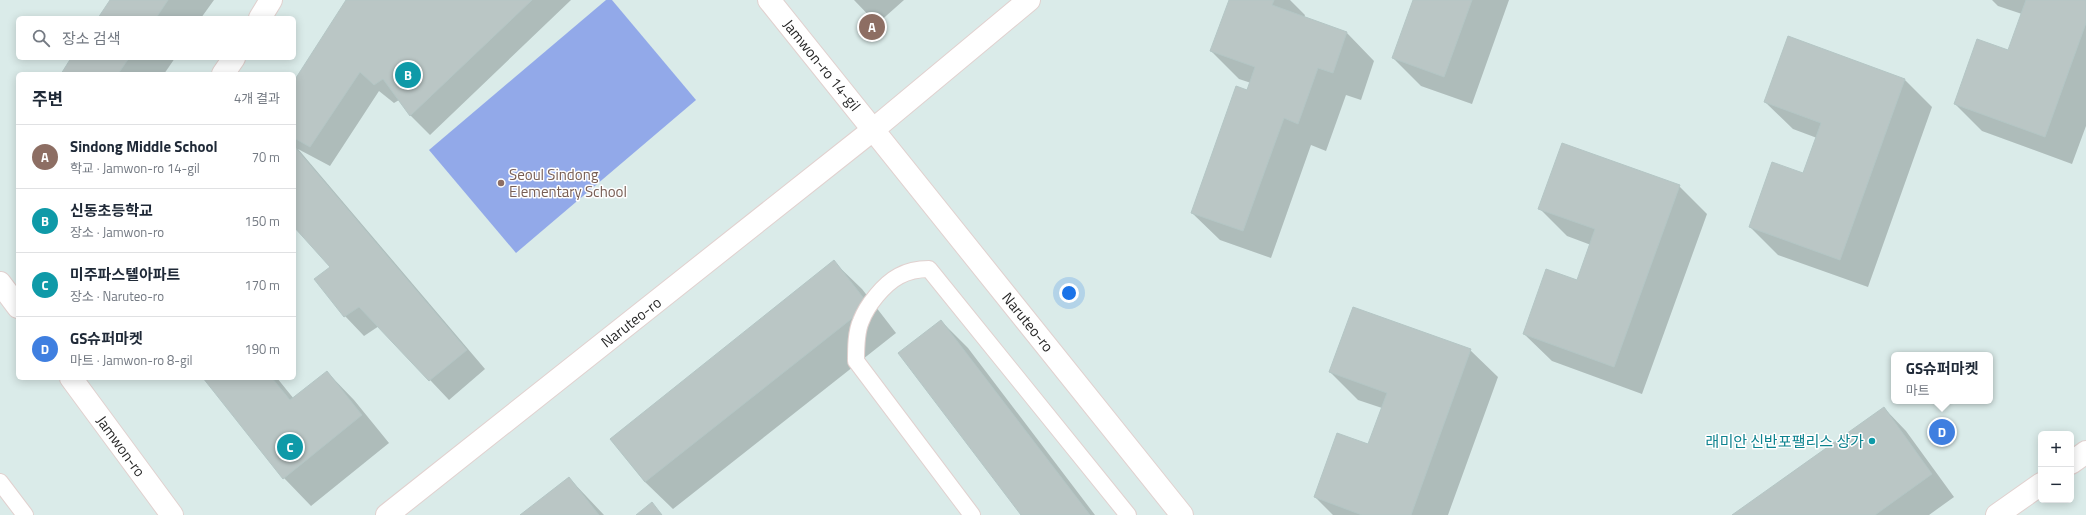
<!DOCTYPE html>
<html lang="ko">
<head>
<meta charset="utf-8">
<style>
	body { margin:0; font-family:"Titillium Web","Noto Sans KR",sans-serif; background:#f2f2f3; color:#1f2937 }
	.controls { position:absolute; right:12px; bottom:12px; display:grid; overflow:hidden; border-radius:6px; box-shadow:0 2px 10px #0003 }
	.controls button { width:36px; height:36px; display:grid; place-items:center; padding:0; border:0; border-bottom:1px solid #e0e1e3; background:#fff; color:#1f2937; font:20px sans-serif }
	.you { position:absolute; left:1069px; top:293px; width:14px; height:14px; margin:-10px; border:3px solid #fff; border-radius:50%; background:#1a73e8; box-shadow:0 0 0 6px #1a73e833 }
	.badge { display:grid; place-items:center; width:26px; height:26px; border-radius:50%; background:#db2777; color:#fff; font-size:13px; font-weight:700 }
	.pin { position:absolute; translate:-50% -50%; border:2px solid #fff; box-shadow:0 1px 4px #0006 }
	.popup { position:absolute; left:1891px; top:352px; width:102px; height:52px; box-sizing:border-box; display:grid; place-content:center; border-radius:6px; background:#fff; filter:drop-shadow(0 1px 3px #0005); font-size:13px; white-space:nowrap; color:#747a83 }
	.popup b { font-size:15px; color:#1f2937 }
	.popup::after { content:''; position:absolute; left:50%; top:100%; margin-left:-8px; border:8px solid transparent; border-top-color:#fff }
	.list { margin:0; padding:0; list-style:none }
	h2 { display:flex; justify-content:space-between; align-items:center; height:52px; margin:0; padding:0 16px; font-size:17px }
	h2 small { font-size:13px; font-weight:400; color:#747a83 }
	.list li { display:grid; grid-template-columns:26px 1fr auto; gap:12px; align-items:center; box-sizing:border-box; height:64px; padding:0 16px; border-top:1px solid #e0e1e3 }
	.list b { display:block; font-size:15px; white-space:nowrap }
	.list p { margin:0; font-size:13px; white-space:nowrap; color:#747a83 }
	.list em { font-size:13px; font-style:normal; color:#747a83 }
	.icon { flex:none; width:22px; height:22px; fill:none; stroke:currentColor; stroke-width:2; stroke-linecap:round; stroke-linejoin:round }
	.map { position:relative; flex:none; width:2086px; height:515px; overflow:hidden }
	.search { position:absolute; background:#fff; box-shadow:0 2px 10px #0003; left:16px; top:16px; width:280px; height:44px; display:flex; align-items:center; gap:10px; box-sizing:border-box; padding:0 14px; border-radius:6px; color:#747a83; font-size:15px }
	.panel { position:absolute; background:#fff; box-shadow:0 2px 10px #0003; left:16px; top:72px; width:280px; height:308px; border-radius:6px }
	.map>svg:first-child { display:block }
	.pitch { fill:#92a9e9 }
	.shadow { fill:#0003 }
	.building { fill:#bac6c5; stroke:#b4c6c5 }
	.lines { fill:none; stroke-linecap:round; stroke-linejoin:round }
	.lane-casing { stroke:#e1d1cf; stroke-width:18 }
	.street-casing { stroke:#e1d1cf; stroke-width:24 }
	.secondary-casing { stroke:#e1d1cf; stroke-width:24 }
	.lane { stroke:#fff; stroke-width:16 }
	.street { stroke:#fff; stroke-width:22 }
	.secondary { stroke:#fff; stroke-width:22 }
	.education-dot { fill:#8d6e63; stroke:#fff; stroke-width:1.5 }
	.culture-dot { fill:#0f9aa8; stroke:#fff; stroke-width:1.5 }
	.labels { text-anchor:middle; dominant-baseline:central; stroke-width:3; stroke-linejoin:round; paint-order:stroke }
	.street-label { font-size:15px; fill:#282828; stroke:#fff }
	.education-label { font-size:15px; fill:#785e54; stroke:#fff; text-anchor:start }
	.culture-label { font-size:15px; fill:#0d838f; stroke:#fff; text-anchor:end }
</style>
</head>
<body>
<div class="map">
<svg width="2086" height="515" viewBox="0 0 2086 515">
	<rect width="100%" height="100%" fill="#daebe9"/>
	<path class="pitch" d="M606,0H612L696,100L516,253L429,150Z"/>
	<path class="shadow" d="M112,0H214L201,18H100Z
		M347,0H571L430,135L411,116L399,100L394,103L379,91L330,166L298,149L485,369L449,400L379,326L364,336L345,316L331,267L294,226V82Z
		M854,0H904L877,24Z
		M1230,0H1290L1305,15L1304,18L1347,33L1374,61L1361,100L1346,95L1326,151L1311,145L1271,258L1220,240L1192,213L1251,83L1239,79L1211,51Z
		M1414,0H1509L1472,104L1421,86L1393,58Z
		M1992,0H2086V126L2072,164L1982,131L1955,104L2009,51L2022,14L1998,6Z
		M1788,37L1905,80L1932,107L1868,287L1778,255L1750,227L1803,175L1817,138L1793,129L1765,102Z
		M73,58H175L164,74H62Z
		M1679,186L1707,214L1642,394L1552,361L1524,334L1578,281L1591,245L1567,236L1539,208Z
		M834,262L862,289L896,333L673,509L645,482L611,439Z
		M941,321L968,348L1095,515H1022Z
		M1470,350L1498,377L1448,515H1333L1315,497L1369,445L1382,408L1358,400L1330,372Z
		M327,372L354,400L389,443L311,506L284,478L204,378H277L294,399Z
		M1884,408L1906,431L1954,497L1929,515H1733Z
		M569,478L604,515H521Z"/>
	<path class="building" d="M110,0H168L156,18H98Z
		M346,0H532L410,116L383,79L374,85L360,72L310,147L294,138V81Z
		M1229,0H1274L1272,5L1347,32L1333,73L1318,68L1298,124L1284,118L1243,231L1191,213L1236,86L1247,90L1255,67L1210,51Z
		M1413,0H1472L1444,77L1392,58Z
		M2026,0H2086V23L2045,137L1954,104L1977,39L2008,50Z
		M1788,36L1905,79L1840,260L1749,227L1772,162L1803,173L1821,123L1764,102Z
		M71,58H129L118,74H61Z
		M1562,143L1680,185L1614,367L1523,334L1546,269L1577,280L1595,229L1538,209Z
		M294,146L467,350L429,381L359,307L344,317L314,279L330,267L294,227Z
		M834,260L869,305L645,482L610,439Z
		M1353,307L1471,349L1411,515H1362L1314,497L1337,433L1368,444L1387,393L1329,372Z
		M941,320L1090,515H1021L898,353Z
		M327,371L362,415L283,479L203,378H272L290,400Z
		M1884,407L1932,474L1875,515H1732Z
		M569,477L599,515H520Z
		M652,502L662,515H636Z"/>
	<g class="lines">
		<g class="lane-casing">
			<path id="lane" d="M0,482L25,515
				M972,515L856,361C856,348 856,332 861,321C867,305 884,284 899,276C908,271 919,269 929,269L1128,515"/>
		</g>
		<g class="street-casing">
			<path id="street" d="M769,0L1182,515
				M260,18L271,0
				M223,74L234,58
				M2071,463L2086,452
				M1997,515L2041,484"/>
		</g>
		<g class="secondary-casing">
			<path id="secondary" d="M0,283L18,307
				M71,378L172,515
				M387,515L874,129L1029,0"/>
		</g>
		<use href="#lane" class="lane"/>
		<use href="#street" class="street"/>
		<use href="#secondary" class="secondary"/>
	</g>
	<circle class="education-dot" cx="501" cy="183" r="4"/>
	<circle class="culture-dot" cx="1872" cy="441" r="4"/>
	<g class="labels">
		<g class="street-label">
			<text transform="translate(822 65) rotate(51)">Jamwon-ro 14-gil</text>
			<text transform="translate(631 322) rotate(-38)">Naruteo-ro</text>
			<text transform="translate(1028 322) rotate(51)">Naruteo-ro</text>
			<text transform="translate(121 446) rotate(54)">Jamwon-ro</text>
		</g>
		<g class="education-label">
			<text x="509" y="174">Seoul Sindong<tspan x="509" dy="17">Elementary School</tspan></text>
		</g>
		<g class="culture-label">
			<text x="1864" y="441">래미안 신반포팰리스 상가</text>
		</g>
	</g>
</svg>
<div class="controls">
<button>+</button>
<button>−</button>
</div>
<div class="you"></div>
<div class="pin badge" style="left:872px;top:27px;background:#8d6e63">A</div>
<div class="pin badge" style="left:408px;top:75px;background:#0f9aa8">B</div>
<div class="pin badge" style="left:290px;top:447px;background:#0f9aa8">C</div>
<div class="pin badge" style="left:1942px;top:432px;background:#3f7fe0">D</div>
<div class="popup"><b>GS슈퍼마켓</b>마트</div>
<div class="search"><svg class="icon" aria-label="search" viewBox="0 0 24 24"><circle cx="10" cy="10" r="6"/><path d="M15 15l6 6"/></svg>장소 검색</div>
<section class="panel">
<h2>주변<small>4개 결과</small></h2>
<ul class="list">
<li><span class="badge" style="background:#8d6e63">A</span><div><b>Sindong Middle School</b><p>학교 · Jamwon-ro 14-gil</p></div><em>70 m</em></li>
<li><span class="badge" style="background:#0f9aa8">B</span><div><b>신동초등학교</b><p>장소 · Jamwon-ro</p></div><em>150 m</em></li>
<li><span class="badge" style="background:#0f9aa8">C</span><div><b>미주파스텔아파트</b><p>장소 · Naruteo-ro</p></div><em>170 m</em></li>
<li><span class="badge" style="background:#3f7fe0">D</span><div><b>GS슈퍼마켓</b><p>마트 · Jamwon-ro 8-gil</p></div><em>190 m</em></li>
</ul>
</section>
</div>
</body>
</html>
